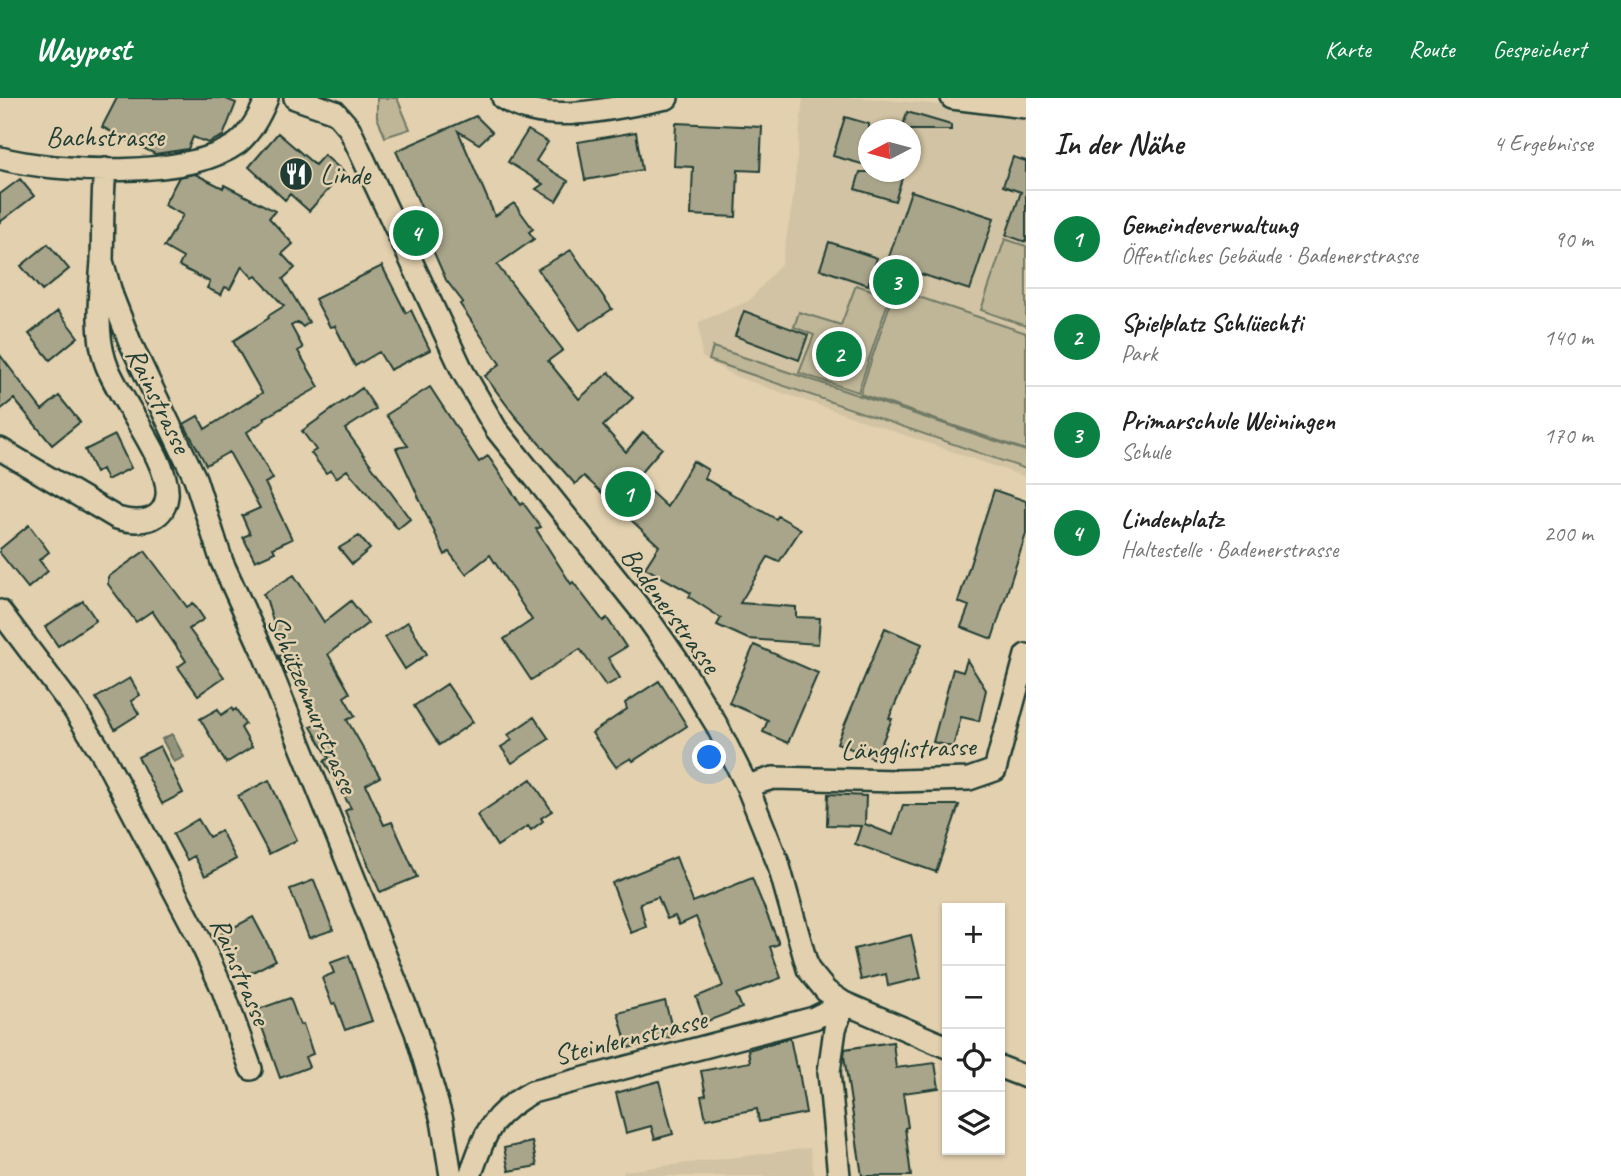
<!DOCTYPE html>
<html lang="de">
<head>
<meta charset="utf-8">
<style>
	body { margin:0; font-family:Caveat,sans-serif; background:#f2f2f2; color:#222 }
	.controls { position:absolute; right:21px; bottom:21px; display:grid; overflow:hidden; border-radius:0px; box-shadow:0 2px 5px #0004 }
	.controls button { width:63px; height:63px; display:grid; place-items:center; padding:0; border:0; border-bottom:2px solid #e0e0e0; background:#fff; color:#222; font:35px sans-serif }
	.compass { position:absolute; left:858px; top:21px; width:63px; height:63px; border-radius:50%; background:#fff; box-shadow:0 2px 5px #0004; rotate:264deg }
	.you { position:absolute; left:710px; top:660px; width:24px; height:24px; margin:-18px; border:5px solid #fff; border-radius:50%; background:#1a73e8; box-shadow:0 0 0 10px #1a73e833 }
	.badge { display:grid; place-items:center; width:46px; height:46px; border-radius:50%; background:#0b8043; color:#fff; font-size:23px; font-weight:700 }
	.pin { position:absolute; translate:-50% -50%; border:4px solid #fff; box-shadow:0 2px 7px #0006 }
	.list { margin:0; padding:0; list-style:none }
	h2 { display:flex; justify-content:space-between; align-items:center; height:91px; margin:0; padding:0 28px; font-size:30px }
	h2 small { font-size:23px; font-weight:400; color:#767676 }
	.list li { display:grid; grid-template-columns:46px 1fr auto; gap:21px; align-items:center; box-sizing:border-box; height:98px; padding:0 28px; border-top:2px solid #e0e0e0 }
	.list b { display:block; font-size:26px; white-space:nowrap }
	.list p { margin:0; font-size:23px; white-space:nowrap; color:#767676 }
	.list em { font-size:23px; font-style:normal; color:#767676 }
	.icon { flex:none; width:38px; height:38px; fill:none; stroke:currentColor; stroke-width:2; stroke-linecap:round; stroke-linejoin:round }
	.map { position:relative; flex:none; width:1026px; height:1078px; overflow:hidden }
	header { display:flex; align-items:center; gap:42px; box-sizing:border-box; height:98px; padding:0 35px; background:#0b8043; color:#fff }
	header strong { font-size:33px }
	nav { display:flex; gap:38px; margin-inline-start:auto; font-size:24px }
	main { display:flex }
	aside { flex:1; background:#fff }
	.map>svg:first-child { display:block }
	.built { fill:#d1c3a3; fill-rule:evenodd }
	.green { fill:#bfb698; stroke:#6f7a66; stroke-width:2 }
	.water { fill:#93947b; stroke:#65715f; stroke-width:2 }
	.building { fill:#a9a58a; stroke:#1f3d34; stroke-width:2 }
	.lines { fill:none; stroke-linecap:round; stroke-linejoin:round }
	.minor-casing { stroke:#1f3d34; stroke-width:26 }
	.minor { stroke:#e2d0ae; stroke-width:21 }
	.labels { text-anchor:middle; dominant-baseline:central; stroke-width:5; stroke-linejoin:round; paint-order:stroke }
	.street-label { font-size:28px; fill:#1f3d34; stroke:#e2d0ae }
	.poi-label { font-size:28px; fill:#1f3d34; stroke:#e2d0ae; text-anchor:start }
</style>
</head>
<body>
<header>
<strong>Waypost</strong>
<nav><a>Karte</a><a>Route</a><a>Gespeichert</a></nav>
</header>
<main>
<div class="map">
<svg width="1026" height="1078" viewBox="0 0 1026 1078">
	<rect width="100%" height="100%" fill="#e2d0ae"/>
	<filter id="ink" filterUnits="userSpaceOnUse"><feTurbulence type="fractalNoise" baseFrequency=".0143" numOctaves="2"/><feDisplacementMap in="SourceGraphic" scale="14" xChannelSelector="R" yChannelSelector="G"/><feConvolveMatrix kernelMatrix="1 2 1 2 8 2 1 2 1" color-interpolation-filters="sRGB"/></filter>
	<g filter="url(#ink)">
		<path class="built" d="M803,0H866L961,9L1026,20V379L732,277L702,259L699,224L749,203L782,165L793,102ZM869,32H911V74H869Z
			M810,1050L814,1078H624V1073Z"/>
		<path class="green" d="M377,0H397L410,31L385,39L377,19Z
			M1005,141L1026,148V228L981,212Z
			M856,187L890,198L858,294L799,275L814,237L794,229L799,214L841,227Z
			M895,191L1026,235V352L860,296Z
			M713,249L1026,353V371L709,262Z"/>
		<path class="water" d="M172,636L184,659L174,664L162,641Z"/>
		<path class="building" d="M117,0H224L236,5L223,38L208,45L193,39L188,51L155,56L102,29Z
			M907,14L951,27V32H902Z
			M476,18L492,34L479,46L458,33L495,118L514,105L533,131L529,134L534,141L497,167L563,252L548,263L579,301L609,274L633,300L603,328L626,354L643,334L662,350L636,380L667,409L693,363L708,372L704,380L776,421L778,418L801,431L779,464L768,459L740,505L796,509V519L820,520L818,546L748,541L717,527L721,520L689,499L691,495L645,470L659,448L584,378L575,386L515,318L485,278L500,266L460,206L463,204L446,182L424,132L430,129L396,53Z
			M845,19L869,26V68L833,58Z
			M676,25L762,29L760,73L738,72L736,119L691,117L693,69L674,68Z
			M528,32L548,44L536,63L568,83L556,103L536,91L543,86L508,64Z
			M636,34L642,72L585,82L578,44Z
			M278,35L315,67L324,57L344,74L309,113L290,96L285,102L249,69Z
			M1013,59L1026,63V144L1006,137L1021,94L1003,88Z
			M860,74H904L895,103L855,91Z
			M195,76L223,90L224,87L275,113L269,120L293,146L282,156L295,170L283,181L309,224L303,229L298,224L291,228L303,250L298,253L319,289L264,320L265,322L247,334L273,381L265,385L292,441L273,450L275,454L255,463L243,439L250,436L242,418L260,410L229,354L206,367L184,326L198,318L205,331L262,295L233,243L269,220L268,218L284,208L256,178L253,180L242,168L230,191L225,189L221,197L207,190L210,184L179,168L183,160L164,149L183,117L164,107L179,79Z
			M20,81L34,98L0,124V96Z
			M911,93L994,120L970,192L887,165Z
			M829,144L877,160L868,187L820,171Z
			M48,146L69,171L42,193L21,168Z
			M571,152L612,211L580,232L538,171Z
			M382,168L406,215L411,212L430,252L390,272L379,254L355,268L335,228L330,229L315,201Z
			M58,213L78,239L50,262L29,236Z
			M744,213L808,237L799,262L735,238Z
			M0,257L42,312L59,298L80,324L52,347L14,301L0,312Z
			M430,289L479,364L488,358L521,407L523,405L541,429L536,431L571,486L573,484L603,523L607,520L626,549L608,560L620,580L606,588L580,551L531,582L504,541L532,522L490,457L466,476L449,454L445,457L396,350L408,348L386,317Z
			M362,290L376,311L345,331L410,421L398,431L347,372L336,380L331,372L326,375L311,355L316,352L302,333Z
			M115,337L131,370L107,382L102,371L96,375L85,352Z
			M994,392L1026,403V436L992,541L961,529L969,508L958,504Z
			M29,427L49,454L39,462L48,473L28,490L0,455V451Z
			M359,438L370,451L352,466L339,450Z
			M145,453L187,509L193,505L204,521L189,531L224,579L198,597L178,569L186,563L152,513L136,524L108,486V479Z
			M294,477L324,524L351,503L368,525L328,556L350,595L344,599L355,618L347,622L380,679L366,687L384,727L392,724L417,779L380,794L345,713L351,710L324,663L329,660L311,629L320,624L291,574L286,576L279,558L283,557L267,503L263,496Z
			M83,503L96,522L58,548L45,529Z
			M408,524L427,556L405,571L385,539Z
			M885,530L922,546L889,620L892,621L875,661L837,645Z
			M754,547L818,575L788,645L763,634L768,622L729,605Z
			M967,562L986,592L979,623L961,619L953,649L933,644L953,571L963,574Z
			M130,580L140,597L131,603L139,616L115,631L96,600Z
			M659,583L687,628L633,663L631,660L616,669L592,635L627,611L625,605Z
			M447,586L473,624L439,647L414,608Z
			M232,610L233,613L236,611L245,626L241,630L252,649L226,665L200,621L218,611L221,617Z
			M534,619L549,641L512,665L501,649L512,642L508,637Z
			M160,648L183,695L162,706L138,659Z
			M531,681L552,713L541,720L543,723L531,732L528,728L497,748L477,717Z
			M269,682L297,742L269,756L238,698Z
			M828,696L866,698L865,726L893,737L903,707H959L936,774L855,746L861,728L827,727Z
			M198,721L209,739L221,733L236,761L205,778L194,758L187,762L173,736Z
			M676,759L693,804L752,780L779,846L770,849L781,880L736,896L742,910L705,924L696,899L723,888L696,819L679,827L675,818L667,821L658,799L640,805L646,829L631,835L612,785Z
			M314,782L333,832L309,840L290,791Z
			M253,819L276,862L243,879L221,836Z
			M911,837L921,880L888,888L886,876L861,882L854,851Z
			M349,858L372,923L345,932L335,905L332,906L322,880L334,875L330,865Z
			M290,900L300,927L303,926L313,956L305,959L309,969L280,980L256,912Z
			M665,903L674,938L628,950L618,915Z
			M790,940L796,969L798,968L806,1015L759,1024L757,1011L706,1021L701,998L706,997L701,973L750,964L748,952Z
			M893,944L896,970L935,965L939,990L903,995L908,1029L905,1030L911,1078H862L844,958L845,951Z
			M659,983L673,1036L655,1041L651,1028L626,1035L616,995Z
			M532,1044L537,1068L509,1073L504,1050Z"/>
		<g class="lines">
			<g class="minor-casing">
				<path id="minor" d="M295,0L335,14
					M503,0C546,30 619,9 667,0
					M952,0L1026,9
					M335,14L349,30L463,274L496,331L649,522L677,562L716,626L747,688L778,765L808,871L826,893L844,905L947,949
					M0,60C57,75 189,81 238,45C251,34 261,15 267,0
					M102,163L112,198L130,244L195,380L222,464L263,554L416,934L442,1022L451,1078
					M0,351L117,420C138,426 164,425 167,398C171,364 117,300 105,263C95,232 100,195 102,162C103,132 102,102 105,71
					M0,513L73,610L103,657L198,838L223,892L251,971
					M747,688L773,680L897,683L969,681L995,672L1026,557
					M1000,969L1026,979
					M470,1078C486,1034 490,1017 532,994L814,920L844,905
					M839,1078L829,974L835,931L844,905"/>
			</g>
			<use href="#minor" class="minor"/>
		</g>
	</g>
	<defs>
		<g id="restaurant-disc" transform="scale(1.75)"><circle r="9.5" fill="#1f3d34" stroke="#e2d0ae"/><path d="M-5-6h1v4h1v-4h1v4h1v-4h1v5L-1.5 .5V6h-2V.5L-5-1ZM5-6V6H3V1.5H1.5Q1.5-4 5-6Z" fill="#fff"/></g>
	</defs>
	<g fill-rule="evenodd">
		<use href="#restaurant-disc" x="296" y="76"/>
	</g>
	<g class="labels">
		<g class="street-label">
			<text x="105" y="38">Bachstrasse</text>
			<text transform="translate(159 302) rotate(64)">Rainstrasse</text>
			<text transform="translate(671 512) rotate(54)">Badenerstrasse</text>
			<text transform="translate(313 606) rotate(67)">Schützenmurstrasse</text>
			<text transform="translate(908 650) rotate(-2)">Längglistrasse</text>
			<text transform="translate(241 873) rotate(67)">Rainstrasse</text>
			<text transform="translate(630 939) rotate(-14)">Steinlernstrasse</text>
		</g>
		<g class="poi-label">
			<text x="320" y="76">Linde</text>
		</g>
	</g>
</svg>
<div class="controls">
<button>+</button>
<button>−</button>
<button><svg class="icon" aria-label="locate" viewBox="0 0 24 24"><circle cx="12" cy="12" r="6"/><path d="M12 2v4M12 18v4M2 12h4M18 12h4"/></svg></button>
<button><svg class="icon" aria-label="layers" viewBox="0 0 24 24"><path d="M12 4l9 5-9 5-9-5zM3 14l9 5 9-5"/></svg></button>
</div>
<svg class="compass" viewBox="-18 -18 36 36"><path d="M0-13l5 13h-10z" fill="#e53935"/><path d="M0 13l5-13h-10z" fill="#767676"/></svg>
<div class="you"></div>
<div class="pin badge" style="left:628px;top:396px">1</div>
<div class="pin badge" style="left:839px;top:256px">2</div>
<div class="pin badge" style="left:896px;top:184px">3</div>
<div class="pin badge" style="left:416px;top:135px">4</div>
</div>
<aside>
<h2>In der Nähe<small>4 Ergebnisse</small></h2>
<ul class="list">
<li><span class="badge">1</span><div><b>Gemeindeverwaltung</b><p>Öffentliches Gebäude · Badenerstrasse</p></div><em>90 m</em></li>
<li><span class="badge">2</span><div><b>Spielplatz Schlüechti</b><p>Park</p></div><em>140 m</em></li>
<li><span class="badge">3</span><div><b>Primarschule Weiningen</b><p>Schule</p></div><em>170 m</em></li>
<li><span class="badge">4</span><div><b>Lindenplatz</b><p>Haltestelle · Badenerstrasse</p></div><em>200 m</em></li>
</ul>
</aside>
</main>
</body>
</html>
